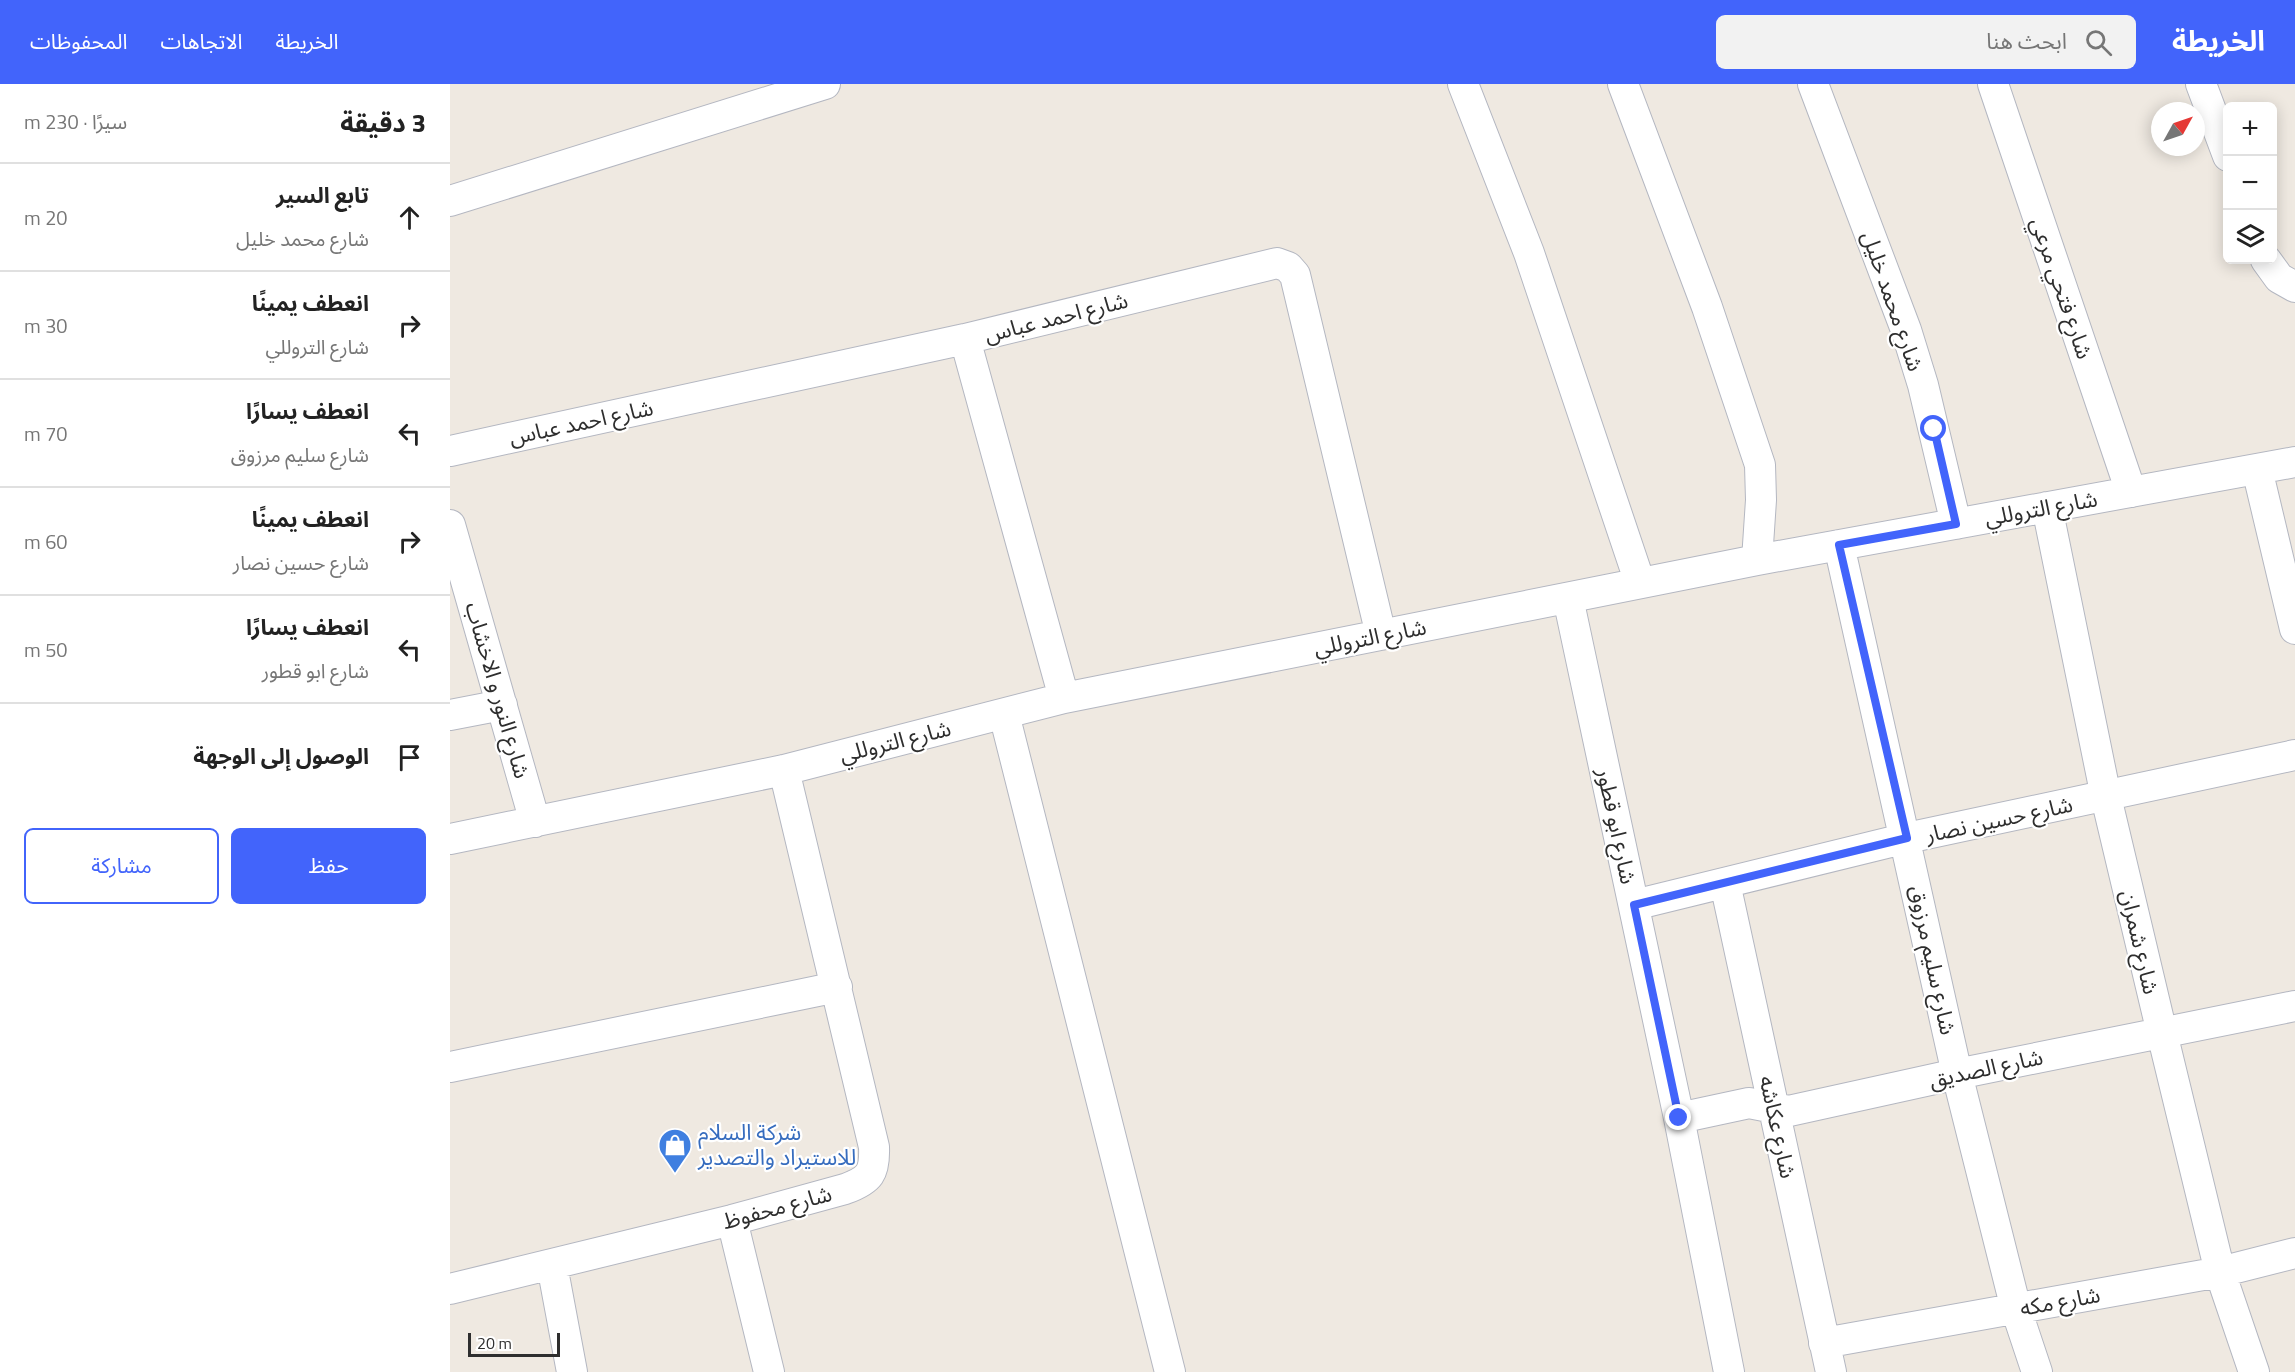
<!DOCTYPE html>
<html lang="ar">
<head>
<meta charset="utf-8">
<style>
	body { margin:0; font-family:"Titillium Web","Noto Sans Arabic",sans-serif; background:#f2f2f2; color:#222; direction:rtl }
	.controls { position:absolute; right:18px; top:18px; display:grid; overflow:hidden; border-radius:9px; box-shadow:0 3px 15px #0003 }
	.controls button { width:54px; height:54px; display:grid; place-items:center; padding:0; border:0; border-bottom:2px solid #e0e0e0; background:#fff; color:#222; font:30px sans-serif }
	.compass { position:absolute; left:1701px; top:18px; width:54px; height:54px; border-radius:50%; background:#fff; box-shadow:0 3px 15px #0003; rotate:50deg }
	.scale { position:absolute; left:18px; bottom:15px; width:92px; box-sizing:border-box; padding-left:6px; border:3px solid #2e2e2e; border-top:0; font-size:16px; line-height:21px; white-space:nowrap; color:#2e2e2e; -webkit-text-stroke:4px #fff; paint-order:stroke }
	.stop { position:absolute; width:18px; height:18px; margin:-14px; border:4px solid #4264fb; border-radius:50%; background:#fff }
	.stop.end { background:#4264fb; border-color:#fff; box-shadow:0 2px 6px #0008 }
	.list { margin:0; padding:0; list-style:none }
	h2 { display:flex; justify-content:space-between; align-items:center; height:78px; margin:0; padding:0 24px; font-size:26px }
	h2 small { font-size:20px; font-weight:400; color:#767676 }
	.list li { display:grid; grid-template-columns:39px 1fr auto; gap:18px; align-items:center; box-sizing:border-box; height:108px; padding:0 24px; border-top:2px solid #e0e0e0 }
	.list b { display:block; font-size:22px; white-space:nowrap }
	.list p { margin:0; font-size:20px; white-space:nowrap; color:#767676 }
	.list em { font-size:20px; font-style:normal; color:#767676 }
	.actions { display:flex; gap:12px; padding:18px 24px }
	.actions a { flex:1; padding:14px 0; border:2px solid #4264fb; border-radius:9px; text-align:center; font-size:21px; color:#4264fb }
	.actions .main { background:#4264fb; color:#fff }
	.icon { flex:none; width:33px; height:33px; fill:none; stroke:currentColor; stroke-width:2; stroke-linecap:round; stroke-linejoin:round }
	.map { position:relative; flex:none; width:1845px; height:1288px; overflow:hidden; direction:ltr }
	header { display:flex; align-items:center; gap:36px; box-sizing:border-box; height:84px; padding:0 30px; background:#4264fb; color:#fff }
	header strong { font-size:28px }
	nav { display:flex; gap:33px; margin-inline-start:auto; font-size:21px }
	.search { width:420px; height:54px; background:#f2f2f2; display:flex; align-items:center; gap:15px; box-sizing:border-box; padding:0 21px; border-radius:9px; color:#767676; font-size:22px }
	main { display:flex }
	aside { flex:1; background:#fff }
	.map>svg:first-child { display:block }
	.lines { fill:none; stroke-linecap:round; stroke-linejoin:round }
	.minor-casing { stroke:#b4b7c1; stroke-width:32 }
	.minor { stroke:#fff; stroke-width:30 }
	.route { stroke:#4264fb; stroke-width:8 }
	.labels { text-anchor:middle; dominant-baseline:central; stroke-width:4.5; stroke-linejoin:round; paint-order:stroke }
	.street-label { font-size:22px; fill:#2e2e2e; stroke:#fff }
	.shop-label { font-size:22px; fill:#366cbe; stroke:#fff; text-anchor:start }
</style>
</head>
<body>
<header>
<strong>الخريطة</strong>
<div class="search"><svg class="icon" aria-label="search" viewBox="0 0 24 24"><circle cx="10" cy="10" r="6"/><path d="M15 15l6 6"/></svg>ابحث هنا</div>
<nav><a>الخريطة</a><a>الاتجاهات</a><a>المحفوظات</a></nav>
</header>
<main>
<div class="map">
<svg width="1845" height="1288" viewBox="0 0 1845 1288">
	<rect width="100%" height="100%" fill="#efe9e1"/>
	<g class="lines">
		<g class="minor-casing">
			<path id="minor" d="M1013,0L1079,169L1190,499
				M1173,0L1257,223L1310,381L1311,416L1307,476
				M1363,0L1456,246L1473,301L1506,440
				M1543,0L1681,408
				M1751,0L1778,72
				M0,117L375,0
				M1816,176L1829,194L1845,203
				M515,255L614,614
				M0,367L515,255L827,179L838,183L845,191L931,551
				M1807,385L1845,545
				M1597,423L1656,713L1712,949L1770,1188L1804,1288
				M0,441L85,738
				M1389,461L1507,990L1566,1225L1587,1288
				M1118,514L1229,1034L1279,1288
				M554,630L720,1288
				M0,631L52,621
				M0,755L334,686L614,614L1307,476L1845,378
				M1275,799L1381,1288
				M1184,821L1457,754L1845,671
				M0,983L387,903
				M1229,1034L1299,1019L1339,1027L1507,990L1845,922
				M282,1136L319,1288
				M102,1181L122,1288
				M0,1205L282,1136L395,1105C420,1096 425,1089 424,1063L334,686
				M1374,1259L1770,1188L1845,1169"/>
		</g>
		<use href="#minor" class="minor"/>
	</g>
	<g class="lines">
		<path class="route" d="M1229,1034L1184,821L1457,754L1389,461L1506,440L1484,345"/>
	</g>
	<defs>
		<g id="shop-pin" transform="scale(1.725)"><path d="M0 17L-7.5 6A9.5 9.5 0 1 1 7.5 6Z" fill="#3f7fe0" stroke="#fff"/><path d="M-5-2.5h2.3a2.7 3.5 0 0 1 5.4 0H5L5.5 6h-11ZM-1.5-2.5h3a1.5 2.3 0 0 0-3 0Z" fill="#fff"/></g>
	</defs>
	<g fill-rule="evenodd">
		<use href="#shop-pin" x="225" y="1061"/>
	</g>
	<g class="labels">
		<g class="street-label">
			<text transform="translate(1612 204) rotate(71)">شارع فتحي مرعي</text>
			<text transform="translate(1443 217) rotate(71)">شارع محمد خليل</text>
			<text transform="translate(606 233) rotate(-14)">شارع احمد عباس</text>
			<text transform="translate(131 338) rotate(-12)">شارع احمد عباس</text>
			<text transform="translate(1591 424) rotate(-10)">شارع التروللي</text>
			<text transform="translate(920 553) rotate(-11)">شارع التروللي</text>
			<text transform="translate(48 606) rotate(74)">شارع النور و الاخشاب</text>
			<text transform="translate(445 657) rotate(-14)">شارع التروللي</text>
			<text transform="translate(1549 735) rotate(-12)">شارع حسين نصار</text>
			<text transform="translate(1167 742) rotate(78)">شارع ابو قطور</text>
			<text transform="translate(1690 858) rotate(77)">شارع شمران</text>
			<text transform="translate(1483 876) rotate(78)">شارع سليم مرزوق</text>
			<text transform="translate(1536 984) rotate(-12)">شارع الصديق</text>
			<text transform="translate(1328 1043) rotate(78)">شارع عكاشه</text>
			<text transform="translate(327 1123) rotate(-15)">شارع محفوظ</text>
			<text transform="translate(1610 1217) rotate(-10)">شارع مكه</text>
		</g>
		<g class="shop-label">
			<text x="248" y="1048">شركة السلام<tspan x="248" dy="25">للاستيراد والتصدير</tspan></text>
		</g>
	</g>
</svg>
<div class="controls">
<button>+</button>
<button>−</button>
<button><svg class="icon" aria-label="layers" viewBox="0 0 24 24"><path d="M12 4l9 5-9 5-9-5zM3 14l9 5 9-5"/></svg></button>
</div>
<svg class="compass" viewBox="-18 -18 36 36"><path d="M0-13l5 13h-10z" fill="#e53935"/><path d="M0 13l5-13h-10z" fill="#767676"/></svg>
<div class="scale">20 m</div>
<div class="stop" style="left:1484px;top:345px"></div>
<div class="stop end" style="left:1229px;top:1034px"></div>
</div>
<aside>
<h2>3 دقيقة<small>سيرًا · 230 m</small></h2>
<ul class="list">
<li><svg class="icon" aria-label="ahead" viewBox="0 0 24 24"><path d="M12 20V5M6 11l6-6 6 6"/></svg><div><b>تابع السير</b><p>شارع محمد خليل</p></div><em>20 m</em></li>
<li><svg class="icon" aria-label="right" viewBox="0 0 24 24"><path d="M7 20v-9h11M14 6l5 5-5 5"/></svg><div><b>انعطف يمينًا</b><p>شارع التروللي</p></div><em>30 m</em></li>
<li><svg class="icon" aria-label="left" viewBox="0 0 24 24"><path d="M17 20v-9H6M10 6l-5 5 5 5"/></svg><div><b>انعطف يسارًا</b><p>شارع سليم مرزوق</p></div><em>70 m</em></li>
<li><svg class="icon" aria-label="right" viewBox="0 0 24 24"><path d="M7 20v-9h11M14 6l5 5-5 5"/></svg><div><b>انعطف يمينًا</b><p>شارع حسين نصار</p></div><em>60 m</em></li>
<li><svg class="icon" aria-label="left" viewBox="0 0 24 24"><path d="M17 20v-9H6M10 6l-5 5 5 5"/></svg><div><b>انعطف يسارًا</b><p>شارع ابو قطور</p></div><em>50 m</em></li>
<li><svg class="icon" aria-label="arrive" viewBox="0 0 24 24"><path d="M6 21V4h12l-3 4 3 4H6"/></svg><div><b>الوصول إلى الوجهة</b></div></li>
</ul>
<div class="actions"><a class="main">حفظ</a><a>مشاركة</a></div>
</aside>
</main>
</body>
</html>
